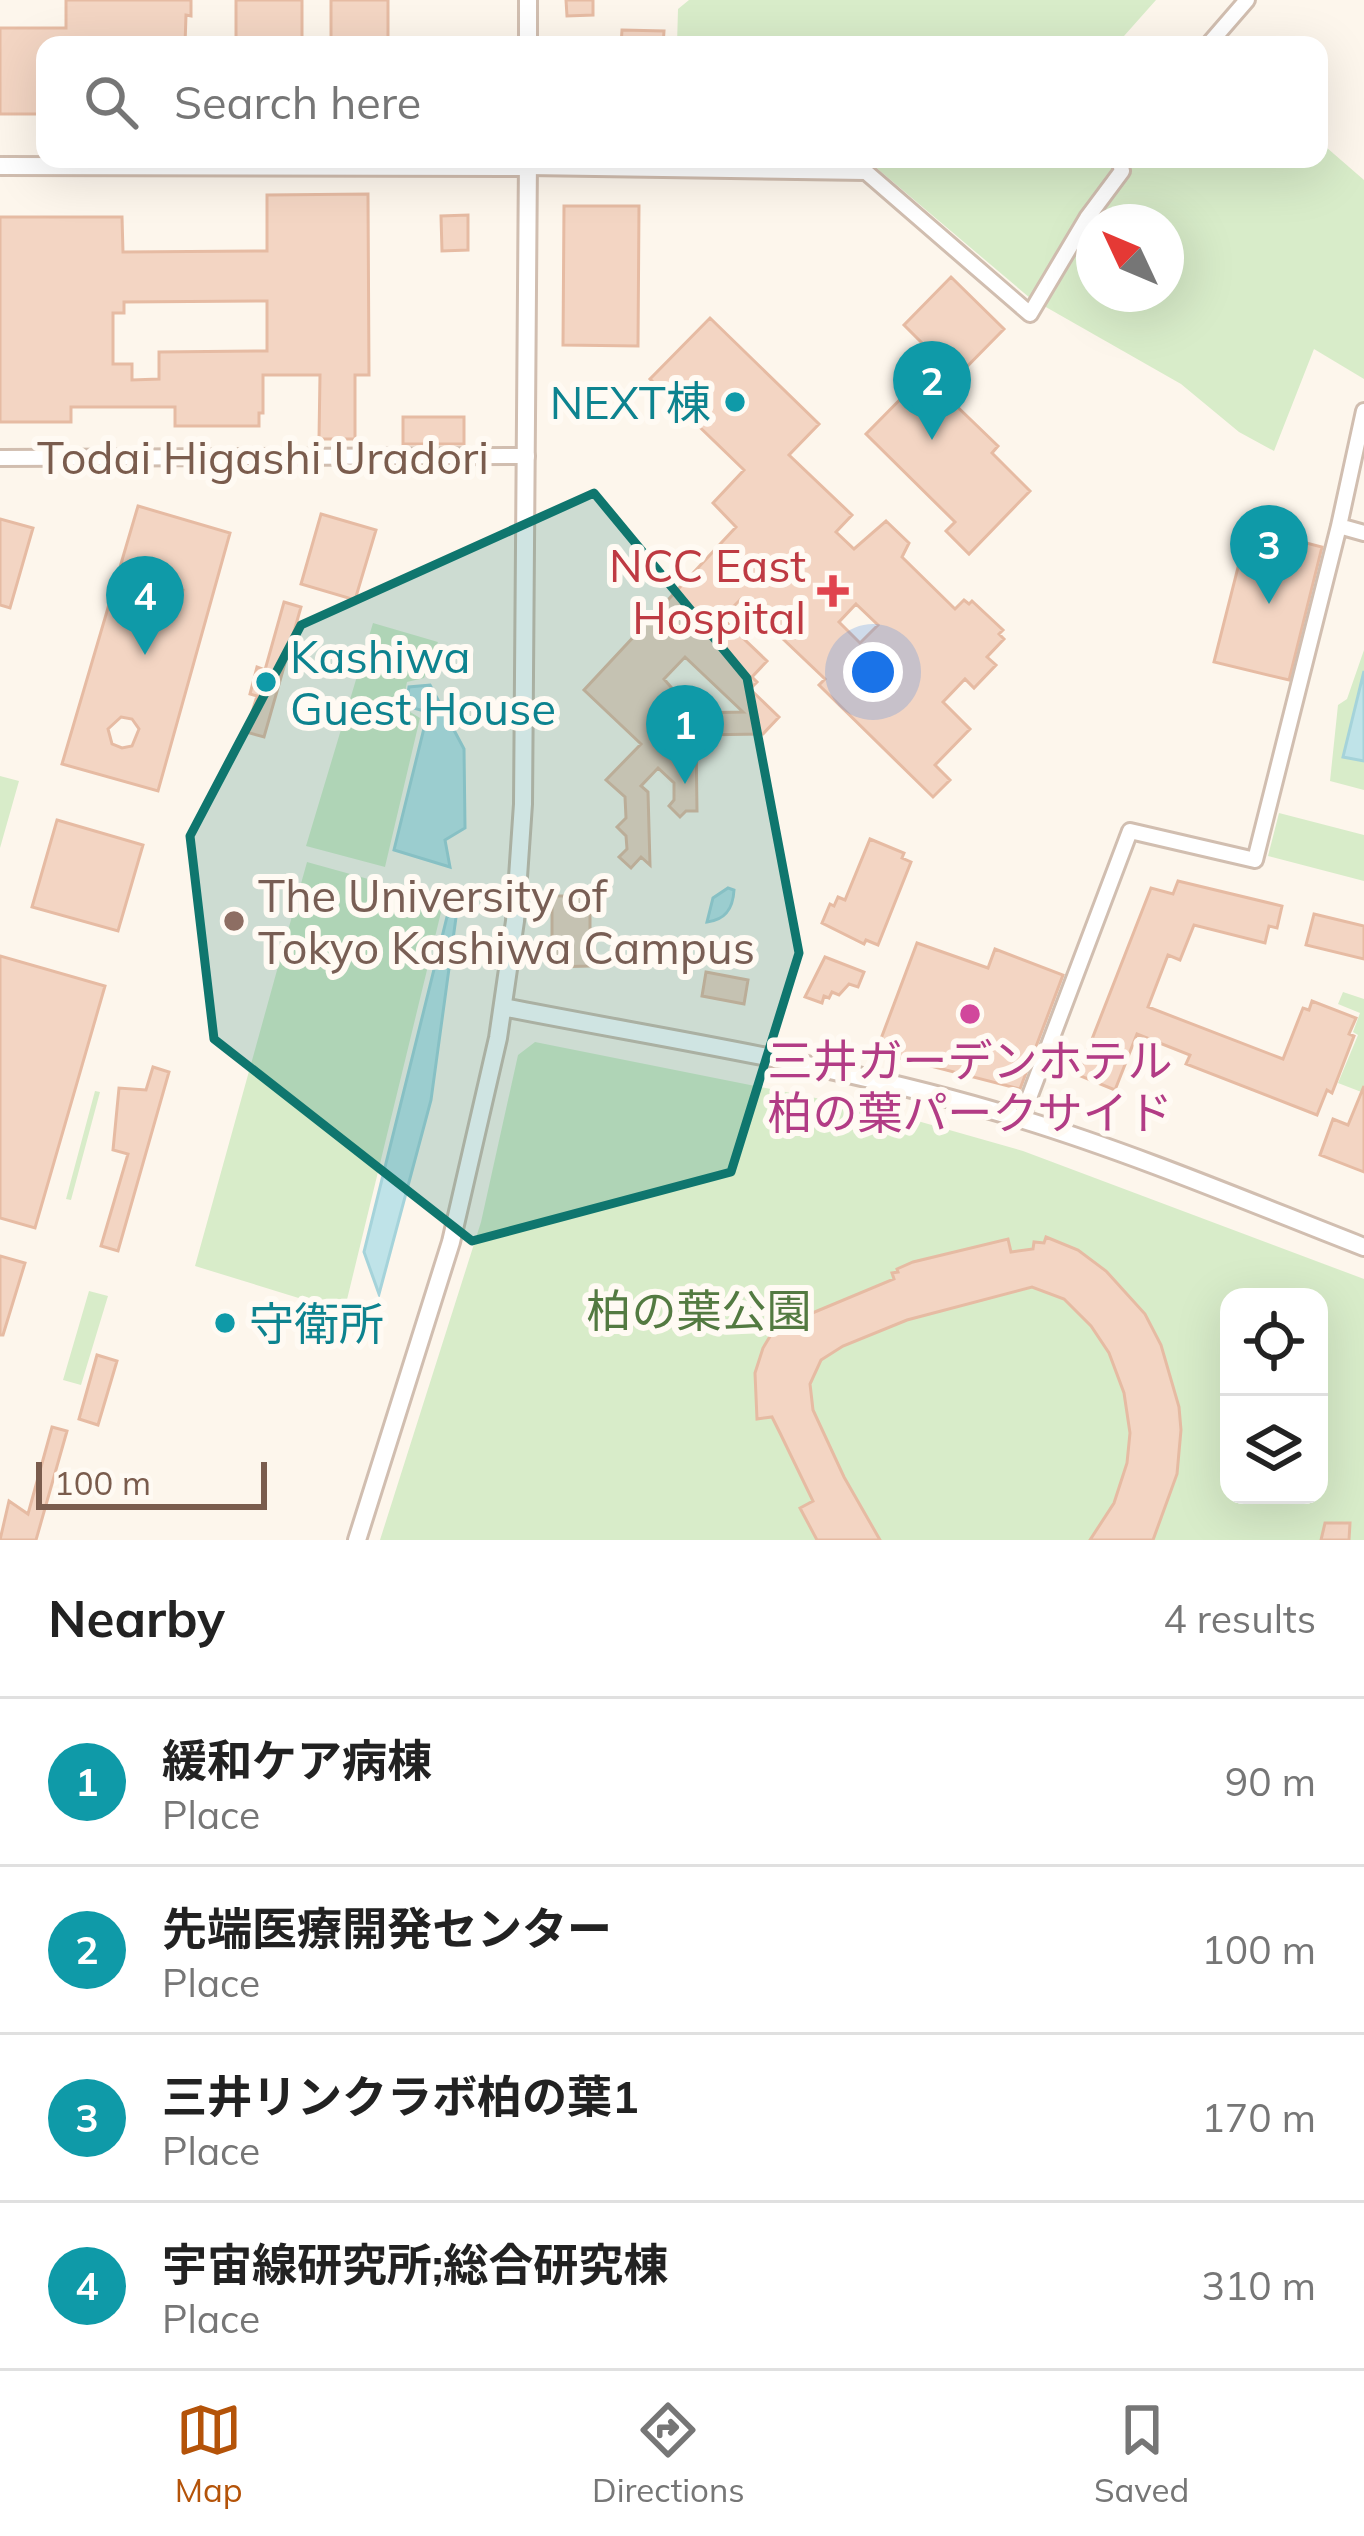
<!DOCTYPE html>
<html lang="en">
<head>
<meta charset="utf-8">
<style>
	body { margin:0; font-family:Mulish,"Noto Sans JP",sans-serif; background:#f2f2f2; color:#222 }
	.controls { position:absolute; right:36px; bottom:36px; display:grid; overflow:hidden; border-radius:24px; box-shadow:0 12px 48px #0002 }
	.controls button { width:108px; height:108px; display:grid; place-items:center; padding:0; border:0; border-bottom:3px solid #e0e0e0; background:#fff; color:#222; font:60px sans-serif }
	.compass { position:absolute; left:1076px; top:204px; width:108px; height:108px; border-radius:50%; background:#fff; box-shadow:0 12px 48px #0002; rotate:314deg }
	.scale { position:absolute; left:36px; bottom:30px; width:231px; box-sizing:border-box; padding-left:12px; border:6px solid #7a5c4d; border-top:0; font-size:33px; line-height:42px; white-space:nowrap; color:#7a5c4d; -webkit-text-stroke:9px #fffaf3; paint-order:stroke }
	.you { position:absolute; left:873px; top:672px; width:42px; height:42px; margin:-30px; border:9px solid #fff; border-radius:50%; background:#1a73e8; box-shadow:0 0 0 18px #1a73e833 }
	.badge { display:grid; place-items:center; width:78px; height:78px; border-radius:50%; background:#b45309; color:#fff; font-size:39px; font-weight:700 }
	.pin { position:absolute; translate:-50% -99px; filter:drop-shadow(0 3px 6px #0008) }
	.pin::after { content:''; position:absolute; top:63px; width:42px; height:36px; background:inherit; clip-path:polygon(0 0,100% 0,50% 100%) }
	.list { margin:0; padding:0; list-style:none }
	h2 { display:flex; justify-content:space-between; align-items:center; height:156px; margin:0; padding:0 48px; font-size:51px }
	h2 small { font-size:39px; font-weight:400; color:#767676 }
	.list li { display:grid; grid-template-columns:78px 1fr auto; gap:36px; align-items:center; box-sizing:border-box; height:168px; padding:0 48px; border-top:3px solid #e0e0e0 }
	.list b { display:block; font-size:45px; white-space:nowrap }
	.list p { margin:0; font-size:39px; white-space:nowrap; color:#767676 }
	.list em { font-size:39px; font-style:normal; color:#767676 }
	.icon { flex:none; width:66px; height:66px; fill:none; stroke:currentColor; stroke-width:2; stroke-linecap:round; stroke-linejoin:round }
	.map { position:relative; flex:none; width:1364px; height:1540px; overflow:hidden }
	.search { position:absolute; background:#fff; box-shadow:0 12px 48px #0002; left:36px; right:36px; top:36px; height:132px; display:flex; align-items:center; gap:30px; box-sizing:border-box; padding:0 42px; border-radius:24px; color:#767676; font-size:45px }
	.sheet { height:828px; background:#fff }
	nav { display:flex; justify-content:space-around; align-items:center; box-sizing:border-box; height:168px; border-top:3px solid #e0e0e0; background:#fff; font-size:33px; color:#767676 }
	nav a { display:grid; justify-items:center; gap:6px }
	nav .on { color:#b45309 }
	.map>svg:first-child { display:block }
	.green { fill:#d8ecc9; fill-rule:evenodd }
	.water { fill:#bfe3e8; stroke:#a5d3da; stroke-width:3 }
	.building { fill:#f3d5c3; stroke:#e6bba3; stroke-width:3; fill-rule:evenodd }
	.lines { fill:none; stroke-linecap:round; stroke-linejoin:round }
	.minor-casing { stroke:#d1beb0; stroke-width:20 }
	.tertiary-casing { stroke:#d1beb0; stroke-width:22 }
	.minor { stroke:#fff; stroke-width:14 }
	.tertiary { stroke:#fff; stroke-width:16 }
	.marked { fill:#0f766e; fill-opacity:0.2; stroke:#0f766e; stroke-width:9; stroke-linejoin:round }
	.culture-dot { fill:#0f9aa8; stroke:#fffaf3; stroke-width:4.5 }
	.health-dot { fill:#e0444e; stroke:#fffaf3; stroke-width:4.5 }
	.education-dot { fill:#8d6e63; stroke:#fffaf3; stroke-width:4.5 }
	.hotel-dot { fill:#d1479c; stroke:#fffaf3; stroke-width:4.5 }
	.labels { text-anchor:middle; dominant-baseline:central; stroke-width:12; stroke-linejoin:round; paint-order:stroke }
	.culture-label { font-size:45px; fill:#0d838f; stroke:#fffaf3; text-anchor:start }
	.street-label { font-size:45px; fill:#7a5c4d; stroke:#fffaf3 }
	.health-label { font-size:45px; fill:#be3a42; stroke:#fffaf3; text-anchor:end }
	.education-label { font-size:45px; fill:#785e54; stroke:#fffaf3; text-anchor:start }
	.hotel-label { font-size:45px; fill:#b23c85; stroke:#fffaf3 }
	.park-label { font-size:45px; fill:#537a41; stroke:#fffaf3 }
</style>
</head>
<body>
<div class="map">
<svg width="1364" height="1540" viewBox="0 0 1364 1540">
	<rect width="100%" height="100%" fill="#fdf6ec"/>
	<path class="green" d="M689,0H1156L1116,45H677L678,9Z
		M1319,141L1364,180V379L1314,349L1274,451L1239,432L1181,384L1030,298L873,165L669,162V159H1319ZM1094,222H1166V294H1094Z
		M373,623L438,642L424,678L407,682L402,707L420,718L385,867L306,846Z
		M1364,650V671L1343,756L1364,761V790L1330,781L1338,705L1347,699Z
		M0,776L19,781L0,848Z
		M1279,813L1364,835V881L1268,856Z
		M307,862L444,900L344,1312L195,1266Z
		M1343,992L1364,999V1093L1338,1083L1358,1035L1353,1032L1360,1013L1338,1004Z
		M535,1042L886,1112L1023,1151L1364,1279V1540H380L481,1222L518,1055ZM1229,1297H1319V1495H1229Z
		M95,1091L100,1092L71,1200L66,1199Z
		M89,1291L108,1296L81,1385L63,1380Z"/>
	<path class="water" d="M1364,671V761L1343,757Z
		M430,685L464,749L465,828L445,840L450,867L394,850L428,712L406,706L409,687Z
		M728,888L734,890C733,908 726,920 707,922L713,898Z
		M457,910L431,1100L379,1294L364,1252L447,917Z"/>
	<path class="building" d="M66,0H191V16L186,15L185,45H45V114H0V28H66Z
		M236,0H302V45H236Z
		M331,0H388V45H331Z
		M566,0H593V15L567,16Z
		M622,30L664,31L663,45H621Z
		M368,194L369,375H355V439H319L320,375H263V413H259V426H175V407H71V422H0V217H122L123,252L267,251V195ZM267,301V351L159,352V379L132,380V364H113V313H124V302Z
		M564,206H639L638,346L563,345Z
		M468,215V250L442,251L441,216Z
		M951,277L1004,329L942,392L998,446L992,453L1030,491L969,554L946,531L955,522L866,434L939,360L904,325Z
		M710,318L819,424L789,455L852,515L836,532L854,549L886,521L909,543L902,557L955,609L964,600L969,604L972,601L1003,630L999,634L1004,639L987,657L996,665L974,688L965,679L943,702L970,729L935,765L950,780L933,797L819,685L825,679L741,599L722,618L767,661L752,677L757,682L750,689L779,717L763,734L696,735L697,811H686L680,817L669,806L674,800V783L658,768L641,786L648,792L650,865L641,857L631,868L619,857L627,849L626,836L617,827L626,818L625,797L606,780L641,744L584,690L736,527L713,503L744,470L650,379ZM856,604L878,625L860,643L839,622ZM685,657L743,712L695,713L689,708L664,679Z
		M403,417H464V444H403Z
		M138,506L230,533L158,791L62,764ZM151,581L183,590L174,619L142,610ZM121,717L132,719L139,729L132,746L122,748L112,744L108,729Z
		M321,514L376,530L355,600L301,584Z
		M0,519L33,528L10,608L0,605Z
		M1248,528L1322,547L1289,680L1214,662Z
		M284,602L301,607L264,737L246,732L257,696L250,694L257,667L265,670Z
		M57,820L143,845L118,931L32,907Z
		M870,839L904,853L902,858L911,862L878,945L866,940L864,944L822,923L830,904L834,906L838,897L845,900Z
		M1178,881L1282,906L1277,928L1269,926L1265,943L1194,925L1180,960L1168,955L1148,1007L1283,1059L1303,1008L1309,1010L1312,1001L1356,1018L1349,1034L1354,1036L1332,1093L1327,1090L1317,1115L1186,1064L1190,1055L1137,1034L1115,1090L1078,1075L1151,888L1173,894Z
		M552,896H590V966L552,967Z
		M1314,914L1364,926V959L1306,945Z
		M917,943L988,968L995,949L1063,975L1020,1089L876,1052Z
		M0,956L105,986L35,1228L0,1218Z
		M825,957L864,972L858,987L849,984L839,995L832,992L829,998L824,996L822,1003L805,997Z
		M706,972L748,980L744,1004L702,996Z
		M153,1067L169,1072L118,1251L101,1246L128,1154L113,1150L119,1088L146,1090Z
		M1364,1086V1172L1320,1155L1333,1119L1348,1125Z
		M1046,1237L1078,1250L1106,1271L1145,1314L1161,1345L1179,1407L1181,1430L1177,1474L1153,1540H1090L1114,1503L1127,1463L1130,1433L1124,1393L1109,1353L1091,1326L1064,1299L1032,1287L907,1320L843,1346L821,1360L810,1384L813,1410L844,1477L880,1540H817L800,1508L813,1501L780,1433L772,1417L757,1419L755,1373L763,1348L775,1328L805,1304L810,1314L894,1279L892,1273L898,1272L897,1269L913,1262L1008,1239L1011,1252L1033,1249L1034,1242L1044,1243Z
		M0,1256L25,1263L3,1335H0Z
		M97,1355L117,1361L98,1425L79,1419Z
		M52,1427L67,1431L36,1540H0L9,1501L28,1514Z
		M1325,1523H1350L1349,1540H1321Z"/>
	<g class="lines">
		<g class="minor-casing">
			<path id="minor" d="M1208,45L1247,0
				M528,167L866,172L1030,314L1087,218L1122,171L1119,159
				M0,458L527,456
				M1339,526L1364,533
				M1021,1119L1130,831L1255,860L1339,526L1364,411"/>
		</g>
		<g class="tertiary-casing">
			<path id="tertiary" d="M528,45V0
				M0,166L528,167
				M503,1007C676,1041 853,1067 1021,1119C1138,1155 1251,1203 1364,1247
				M357,1540L451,1242L498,1038L515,921L523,804L528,159"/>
		</g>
		<use href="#minor" class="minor"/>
		<use href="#tertiary" class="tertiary"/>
	</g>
	<path class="marked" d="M594,493L747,678L799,953L731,1172L472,1241L214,1039L190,836L301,625Z"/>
	<g class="culture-dot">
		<circle cx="735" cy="402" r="12"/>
		<circle cx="266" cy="682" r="12"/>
		<circle cx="225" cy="1323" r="12"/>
	</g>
	<path class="health-dot" d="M827 573h12v12h12v12h-12v12h-12v-12h-12v-12h12z"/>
	<circle class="education-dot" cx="234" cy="921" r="12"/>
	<circle class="hotel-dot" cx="970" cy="1014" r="12"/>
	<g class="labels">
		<g class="culture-label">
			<text x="711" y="402" text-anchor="end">NEXT棟</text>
			<text x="290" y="656">Kashiwa<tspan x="290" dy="52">Guest House</tspan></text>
			<text x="249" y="1323">守衛所</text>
		</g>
		<g class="street-label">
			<text x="263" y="457">Todai Higashi Uradori</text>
		</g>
		<g class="health-label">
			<text x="806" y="565">NCC East<tspan x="806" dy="52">Hospital</tspan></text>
		</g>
		<g class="education-label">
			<text x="258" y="895">The University of<tspan x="258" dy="52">Tokyo Kashiwa Campus</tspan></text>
		</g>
		<g class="hotel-label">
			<text x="970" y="1060">三井ガーデンホテル<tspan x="970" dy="52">柏の葉パークサイド</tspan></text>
		</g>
		<g class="park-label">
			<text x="699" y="1310">柏の葉公園</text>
		</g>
	</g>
</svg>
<div class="controls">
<button><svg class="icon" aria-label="locate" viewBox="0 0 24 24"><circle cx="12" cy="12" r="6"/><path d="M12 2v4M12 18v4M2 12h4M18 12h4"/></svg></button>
<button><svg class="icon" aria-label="layers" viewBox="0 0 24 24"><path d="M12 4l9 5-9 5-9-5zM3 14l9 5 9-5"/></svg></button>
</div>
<svg class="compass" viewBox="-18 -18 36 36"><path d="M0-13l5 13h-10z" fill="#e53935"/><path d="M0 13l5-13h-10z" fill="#767676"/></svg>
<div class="scale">100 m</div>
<div class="you"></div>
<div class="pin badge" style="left:685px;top:784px;background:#0f9aa8">1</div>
<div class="pin badge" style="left:932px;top:440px;background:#0f9aa8">2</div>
<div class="pin badge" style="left:1269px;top:604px;background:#0f9aa8">3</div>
<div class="pin badge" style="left:145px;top:655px;background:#0f9aa8">4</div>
<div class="search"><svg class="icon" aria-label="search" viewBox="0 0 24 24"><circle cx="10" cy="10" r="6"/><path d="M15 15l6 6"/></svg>Search here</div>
</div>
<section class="sheet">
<h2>Nearby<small>4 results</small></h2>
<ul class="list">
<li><span class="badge" style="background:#0f9aa8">1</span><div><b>緩和ケア病棟</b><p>Place</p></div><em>90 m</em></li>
<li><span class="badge" style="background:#0f9aa8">2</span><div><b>先端医療開発センター</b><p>Place</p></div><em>100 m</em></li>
<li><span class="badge" style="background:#0f9aa8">3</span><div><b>三井リンクラボ柏の葉1</b><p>Place</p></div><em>170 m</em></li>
<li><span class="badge" style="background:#0f9aa8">4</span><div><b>宇宙線研究所;総合研究棟</b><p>Place</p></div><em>310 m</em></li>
</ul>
</section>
<nav>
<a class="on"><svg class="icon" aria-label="map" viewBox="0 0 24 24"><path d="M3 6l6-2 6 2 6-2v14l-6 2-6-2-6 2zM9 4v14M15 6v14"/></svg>Map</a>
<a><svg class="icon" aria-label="directions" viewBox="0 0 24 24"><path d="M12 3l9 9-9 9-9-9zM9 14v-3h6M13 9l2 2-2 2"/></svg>Directions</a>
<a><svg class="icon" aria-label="saved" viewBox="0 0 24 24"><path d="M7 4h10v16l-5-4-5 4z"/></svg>Saved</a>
</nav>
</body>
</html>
